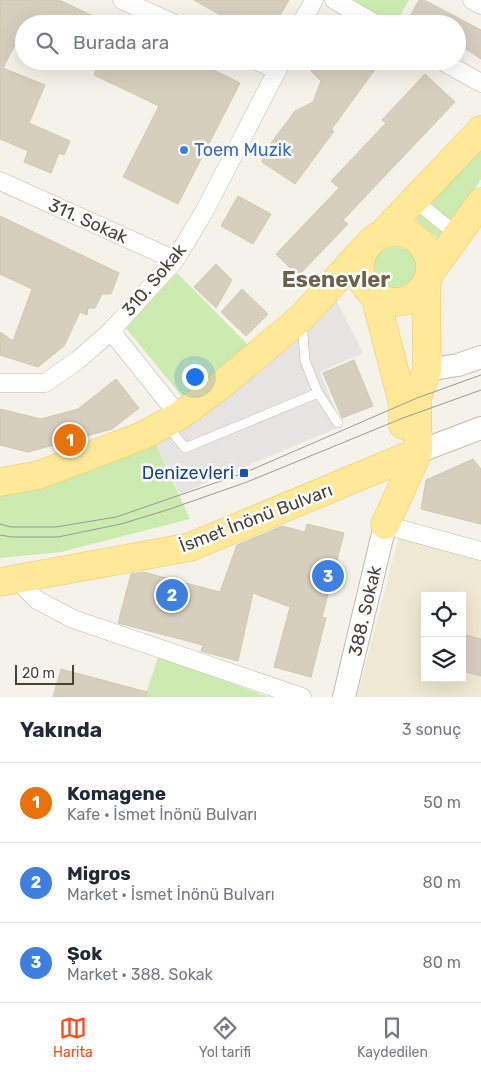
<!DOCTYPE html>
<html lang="tr">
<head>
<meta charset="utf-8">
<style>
	body { margin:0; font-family:Rubik,sans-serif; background:#f6f6f7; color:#1f2937 }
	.controls { position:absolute; right:15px; bottom:15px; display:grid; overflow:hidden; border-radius:0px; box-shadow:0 5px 20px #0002 }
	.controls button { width:45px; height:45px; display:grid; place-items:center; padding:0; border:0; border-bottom:1px solid #e0e1e3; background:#fff; color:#1f2937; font:25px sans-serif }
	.scale { position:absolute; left:15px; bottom:12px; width:59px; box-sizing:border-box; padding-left:5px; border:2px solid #494337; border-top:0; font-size:14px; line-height:18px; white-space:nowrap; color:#494337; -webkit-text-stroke:4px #fff; paint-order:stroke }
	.you { position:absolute; left:194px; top:376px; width:18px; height:18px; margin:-12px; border:4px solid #fff; border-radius:50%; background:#1a73e8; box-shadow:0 0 0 8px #1a73e833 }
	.badge { display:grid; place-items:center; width:32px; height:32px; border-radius:50%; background:#ff4816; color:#fff; font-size:16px; font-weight:700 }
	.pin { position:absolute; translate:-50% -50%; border:2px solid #fff; box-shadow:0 1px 5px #0006 }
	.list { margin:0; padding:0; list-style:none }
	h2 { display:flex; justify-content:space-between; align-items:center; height:65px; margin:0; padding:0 20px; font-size:21px }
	h2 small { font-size:16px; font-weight:400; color:#747a83 }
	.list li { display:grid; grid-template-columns:32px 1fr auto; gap:15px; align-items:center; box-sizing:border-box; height:80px; padding:0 20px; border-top:1px solid #e0e1e3 }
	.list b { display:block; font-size:19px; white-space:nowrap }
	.list p { margin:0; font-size:16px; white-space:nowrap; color:#747a83 }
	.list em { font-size:16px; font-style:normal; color:#747a83 }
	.icon { flex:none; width:28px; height:28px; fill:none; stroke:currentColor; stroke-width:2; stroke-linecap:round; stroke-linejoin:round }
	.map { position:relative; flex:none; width:481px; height:697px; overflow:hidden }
	.search { position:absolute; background:#fff; box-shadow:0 5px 20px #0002; left:15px; right:15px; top:15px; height:55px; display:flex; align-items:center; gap:12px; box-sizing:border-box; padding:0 18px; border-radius:28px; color:#747a83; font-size:19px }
	.sheet { height:305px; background:#fff }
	nav { display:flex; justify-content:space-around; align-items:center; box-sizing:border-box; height:70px; border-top:1px solid #e0e1e3; background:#fff; font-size:14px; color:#747a83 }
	nav a { display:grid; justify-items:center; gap:2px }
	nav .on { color:#ff4816 }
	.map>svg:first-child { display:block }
	.education { fill:#efe8d2; fill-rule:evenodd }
	.green { fill:#ccebb0 }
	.parking { fill:#e6e4e1 }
	.building { fill:#d7cfbe; stroke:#d2c7b0 }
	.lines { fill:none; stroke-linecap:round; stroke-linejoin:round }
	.service-casing { stroke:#c1bbab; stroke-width:10 }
	.pedestrian-casing { stroke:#c1bbab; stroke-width:15 }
	.minor-casing { stroke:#c1bbab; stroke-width:19 }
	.tertiary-casing { stroke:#c1bbab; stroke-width:24 }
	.primary-casing { stroke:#e9ca63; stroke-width:29 }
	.service { stroke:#fff; stroke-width:9 }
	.pedestrian { stroke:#fff; stroke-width:14 }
	.minor { stroke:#fff; stroke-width:18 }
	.tertiary { stroke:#fff; stroke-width:22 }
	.primary { stroke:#ffe898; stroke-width:28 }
	.tram { stroke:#989898; stroke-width:1 }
	.shop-dot { fill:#3f7fe0; stroke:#fff; stroke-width:2 }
	.transit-dot { fill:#1a4fb4; stroke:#fff; stroke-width:2 }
	.labels { text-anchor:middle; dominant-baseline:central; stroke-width:5; stroke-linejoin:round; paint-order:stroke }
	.shop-label { font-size:18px; fill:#366cbe; stroke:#fff; text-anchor:start }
	.street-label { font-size:18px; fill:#494337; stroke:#fff }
	.transit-label { font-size:18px; fill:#164399; stroke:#fff; text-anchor:end }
	.district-label { font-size:22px; font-weight:bold; fill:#6c624d; stroke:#fff }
</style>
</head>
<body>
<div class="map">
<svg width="481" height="697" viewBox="0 0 481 697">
	<rect width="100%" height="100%" fill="#f5f2e9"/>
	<path class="education" d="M401,529L481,551V697H357ZM425,596H462V678H425Z"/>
	<path class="green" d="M348,0H409L395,24H388Z
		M481,151V179L441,241L414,219Z
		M372 270a23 23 0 1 1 46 0a23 23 0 1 1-46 0Z
		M177,273L249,346L184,399L125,327Z
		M154,440L190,519L61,552L0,558V490Z
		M158,657L269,697H145Z"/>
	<path class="parking" d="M334,296L363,353L320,372L342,426L180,494L154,440Z"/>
	<path class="building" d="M0,0H59L110,24H24V27L3,68L45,85L29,123L70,141L64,155L59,153L51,173L24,162L28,151L0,139Z
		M194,0H289L275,24H236Z
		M419,0H424L481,30V59L457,43V24H406Z
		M100,61H195L240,83L178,204L123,177L159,106L94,75Z
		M314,61H381L331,130L334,131L295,184L262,162L263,154L295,111L313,102L321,81L311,71Z
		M425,74L455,102L343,220L348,224L298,276L276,254L339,188L331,181L386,123L382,120Z
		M238,196L271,214L253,244L221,226Z
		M0,216L119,273L111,294H102L95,308H88L87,315L80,312L64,346L38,367L0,355V332L13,341L32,289L0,274Z
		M216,264L232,280L216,308L194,287Z
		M242,289L268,314L246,336L221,312Z
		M354,360L373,406L342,418L323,373Z
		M116,379L139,408L112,429L28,452L0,445V409L41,419L78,409Z
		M473,459L481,469V524L421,509L426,480Z
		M307,524L344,533L322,617L326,618L311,677L274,667L290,607L253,593L238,661L201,651L203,645L118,623L131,574L143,572L220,592L237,545L282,526L305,532Z
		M462,634L481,639V676L462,671Z
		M61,669L147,692L146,697H53Z"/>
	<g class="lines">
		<g class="service-casing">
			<path id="service" d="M302,322L305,361L318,393L338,423
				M168,426L185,448L318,393"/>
		</g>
		<g class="pedestrian-casing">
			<path id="pedestrian" d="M412,198L461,238"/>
		</g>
		<g class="minor-casing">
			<path id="minor" d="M122,0L175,24
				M334,0L376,24
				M472,0L481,5
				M301,24L314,0
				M257,61L277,70
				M442,61L481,83
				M0,181L175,260
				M111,331L179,416
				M0,383H45L78,360L111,331L175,260L204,212L282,61
				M385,525L481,551
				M16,579L37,600L73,619L302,697"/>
		</g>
		<g class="tertiary-casing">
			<path id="tertiary" d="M427,370L458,365L481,357
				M418,452L481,428
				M344,697L385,525"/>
		</g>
		<g class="primary-casing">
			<path id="primary" d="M360 267a35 35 0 1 1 70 0a35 35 0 1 1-70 0Z
				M382,234L481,130
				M430,273L481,202
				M375,296L403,404V425
				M0,482L39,475L142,436L179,416L220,386L302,317L366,247
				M385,525L418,452L417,398L427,370L426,284
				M0,582L190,547L418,452"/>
		</g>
		<use href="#service" class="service"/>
		<use href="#pedestrian" class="pedestrian"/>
		<use href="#minor" class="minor"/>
		<use href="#tertiary" class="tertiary"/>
		<use href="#primary" class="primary"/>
		<path class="tram" d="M0,524L11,527H56L116,517L244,473L417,398L481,375
			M0,535L12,537H58L121,524L167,510L247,482L403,418L481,390"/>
	</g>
	<circle class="shop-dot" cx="184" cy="150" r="5"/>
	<rect class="transit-dot" x="239" y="468" width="10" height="10" rx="2.5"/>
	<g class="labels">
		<g class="shop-label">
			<text x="194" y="150">Toem Muzik</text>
		</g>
		<g class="street-label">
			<text transform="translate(88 221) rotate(24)">311. Sokak</text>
			<text transform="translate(154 280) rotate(-50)">310. Sokak</text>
			<text transform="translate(256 518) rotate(-21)">İsmet İnönü Bulvarı</text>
			<text transform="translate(365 611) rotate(-77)">388. Sokak</text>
		</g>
		<g class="transit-label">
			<text x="234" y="473">Denizevleri</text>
		</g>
		<g class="district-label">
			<text x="336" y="279">Esenevler</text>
		</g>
	</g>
</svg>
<div class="controls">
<button><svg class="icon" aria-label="locate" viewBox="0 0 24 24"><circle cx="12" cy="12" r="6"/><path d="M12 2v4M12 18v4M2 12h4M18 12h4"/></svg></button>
<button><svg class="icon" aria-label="layers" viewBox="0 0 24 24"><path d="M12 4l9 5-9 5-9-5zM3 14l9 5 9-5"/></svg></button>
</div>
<div class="scale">20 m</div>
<div class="you"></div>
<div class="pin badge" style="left:70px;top:440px;background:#e8710a">1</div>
<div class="pin badge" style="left:172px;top:595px;background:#3f7fe0">2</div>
<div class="pin badge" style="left:328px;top:576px;background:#3f7fe0">3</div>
<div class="search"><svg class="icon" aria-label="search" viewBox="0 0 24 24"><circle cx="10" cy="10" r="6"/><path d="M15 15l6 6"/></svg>Burada ara</div>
</div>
<section class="sheet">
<h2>Yakında<small>3 sonuç</small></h2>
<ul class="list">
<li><span class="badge" style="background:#e8710a">1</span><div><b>Komagene</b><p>Kafe · İsmet İnönü Bulvarı</p></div><em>50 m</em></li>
<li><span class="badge" style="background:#3f7fe0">2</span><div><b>Migros</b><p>Market · İsmet İnönü Bulvarı</p></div><em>80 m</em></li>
<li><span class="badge" style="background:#3f7fe0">3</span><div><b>Şok</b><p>Market · 388. Sokak</p></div><em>80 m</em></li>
</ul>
</section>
<nav>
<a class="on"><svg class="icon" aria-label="map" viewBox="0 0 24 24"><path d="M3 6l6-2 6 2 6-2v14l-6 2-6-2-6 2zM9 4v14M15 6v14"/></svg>Harita</a>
<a><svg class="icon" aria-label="directions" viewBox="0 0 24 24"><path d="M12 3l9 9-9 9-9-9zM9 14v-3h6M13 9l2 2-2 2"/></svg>Yol tarifi</a>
<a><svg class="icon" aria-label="saved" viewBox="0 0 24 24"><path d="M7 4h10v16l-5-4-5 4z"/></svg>Kaydedilen</a>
</nav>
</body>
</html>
